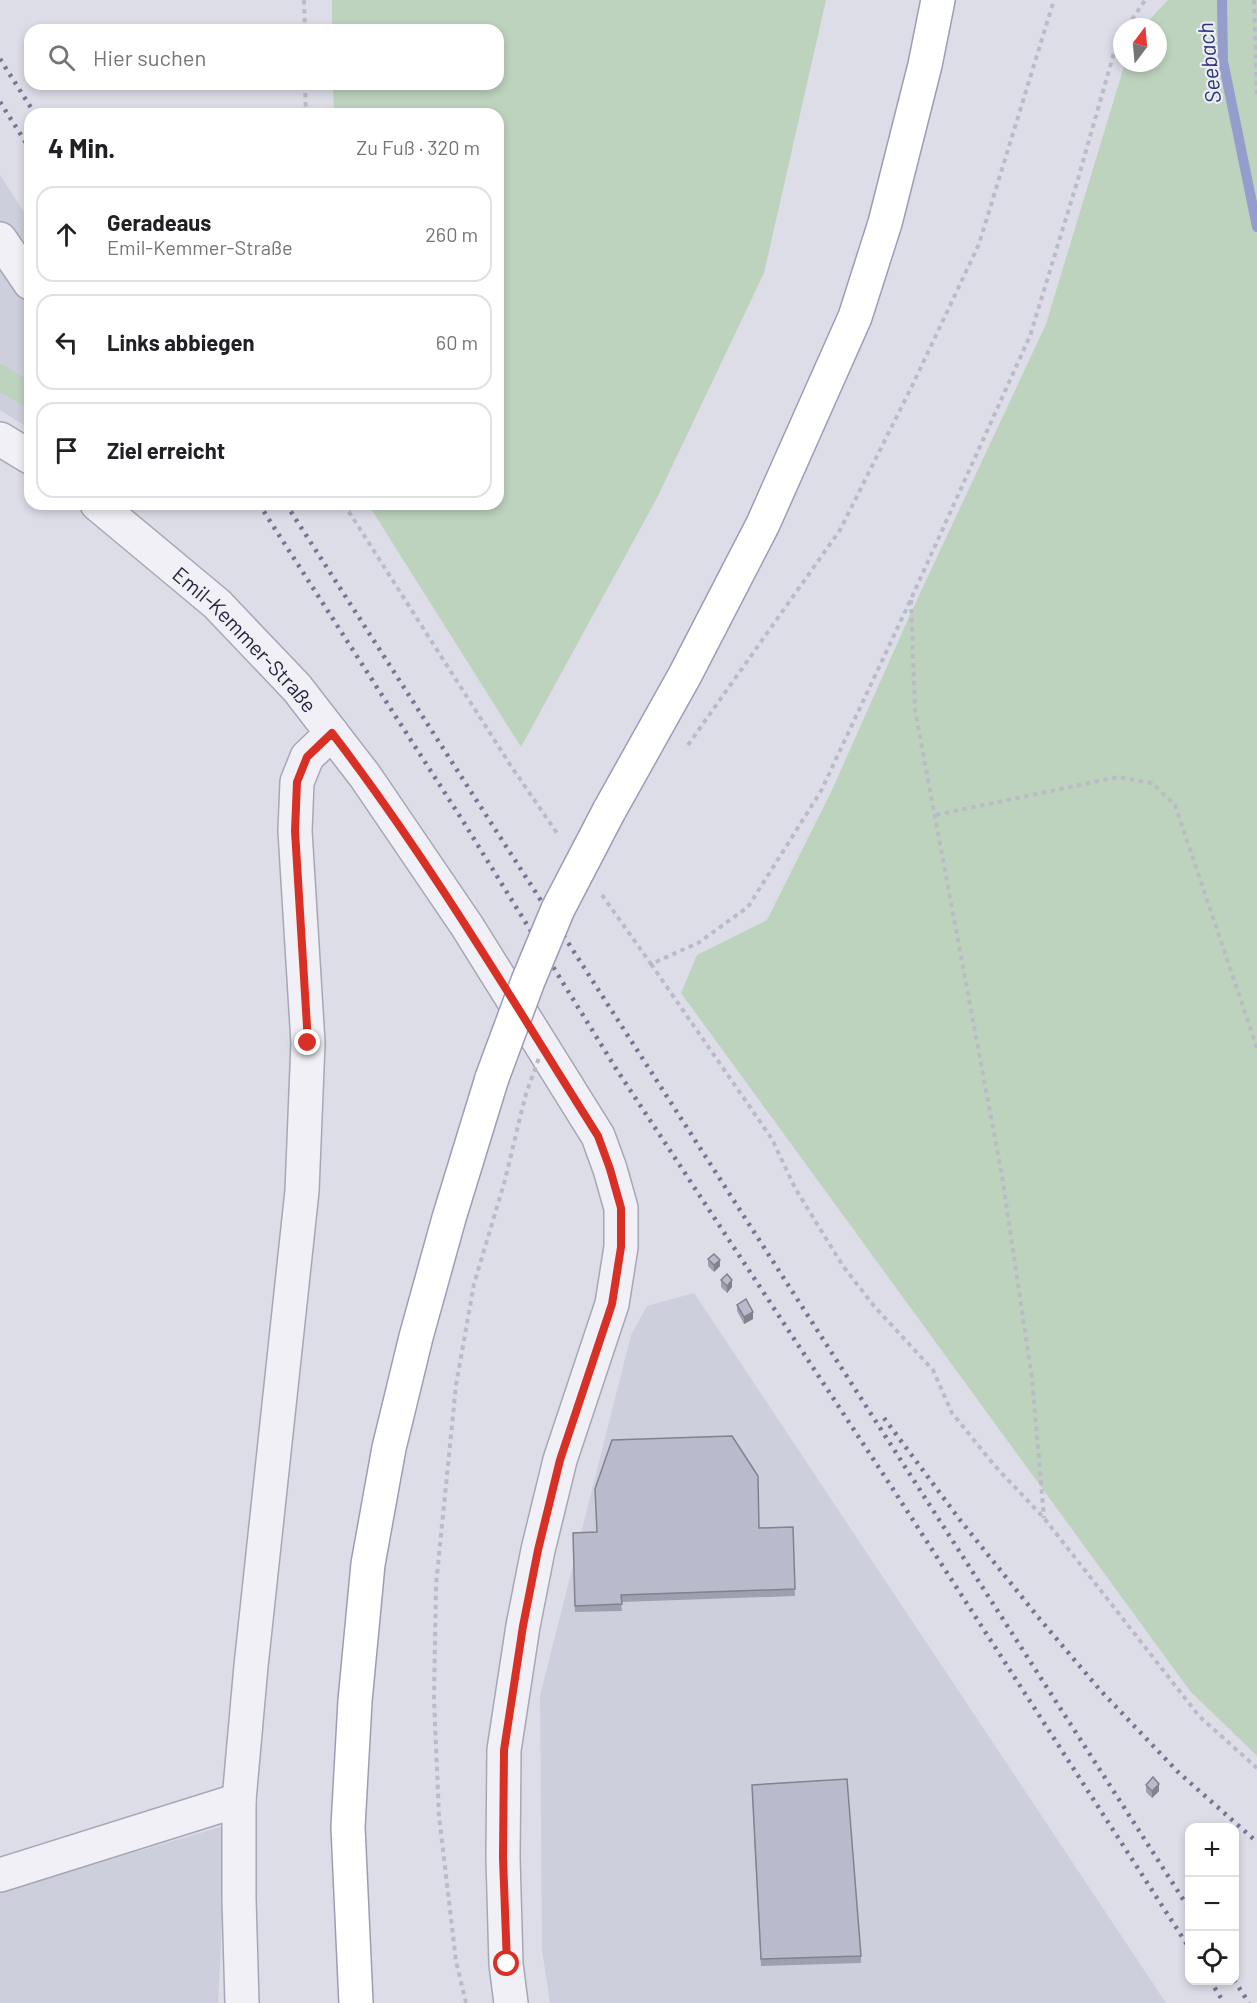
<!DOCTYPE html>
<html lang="de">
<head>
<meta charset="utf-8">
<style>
	body { margin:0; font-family:Barlow,sans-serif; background:#f2f2f2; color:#202124 }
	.controls { position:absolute; right:18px; bottom:18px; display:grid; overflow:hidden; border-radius:12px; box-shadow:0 3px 9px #0003 }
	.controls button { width:54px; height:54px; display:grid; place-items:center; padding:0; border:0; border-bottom:2px solid #e0e0e0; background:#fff; color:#202124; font:30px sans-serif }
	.compass { position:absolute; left:1113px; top:18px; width:54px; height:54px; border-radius:50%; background:#fff; box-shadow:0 3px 9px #0003; rotate:16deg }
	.stop { position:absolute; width:18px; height:18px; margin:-14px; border:4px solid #d93025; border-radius:50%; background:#fff }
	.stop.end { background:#d93025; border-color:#fff; box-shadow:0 2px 6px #0008 }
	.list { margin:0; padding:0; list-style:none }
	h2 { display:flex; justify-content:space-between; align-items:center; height:78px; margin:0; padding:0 24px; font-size:26px }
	h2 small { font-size:20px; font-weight:400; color:#757577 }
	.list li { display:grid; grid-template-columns:39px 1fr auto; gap:18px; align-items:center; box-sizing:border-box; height:96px; margin:0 12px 12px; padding:0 12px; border:2px solid #e0e0e0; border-radius:18px }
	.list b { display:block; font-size:22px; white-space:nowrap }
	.list p { margin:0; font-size:20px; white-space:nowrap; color:#757577 }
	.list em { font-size:20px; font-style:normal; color:#757577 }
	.icon { flex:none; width:33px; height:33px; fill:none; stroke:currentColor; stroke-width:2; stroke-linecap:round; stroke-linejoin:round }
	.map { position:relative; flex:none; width:1257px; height:2003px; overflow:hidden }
	.search { position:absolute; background:#fff; box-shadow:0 3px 9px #0003; left:24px; top:24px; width:480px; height:66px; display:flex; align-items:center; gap:15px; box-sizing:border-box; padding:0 21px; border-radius:18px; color:#757577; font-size:22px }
	.panel { position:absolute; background:#fff; box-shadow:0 3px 9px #0003; left:24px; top:108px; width:480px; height:402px; border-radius:18px }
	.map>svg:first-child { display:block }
	.built { fill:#cecfdd }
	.green { fill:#bdd3be }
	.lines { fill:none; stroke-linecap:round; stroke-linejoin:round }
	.stream { stroke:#949dcc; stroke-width:10 }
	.minor-casing { stroke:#a6a6b6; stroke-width:36 }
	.major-casing { stroke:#9b9db5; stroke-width:36 }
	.path { stroke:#bbbbc7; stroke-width:4; stroke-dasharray:4.5 4.5; stroke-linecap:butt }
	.minor { stroke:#f0f0f6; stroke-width:33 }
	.major { stroke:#fff; stroke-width:33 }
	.rail { stroke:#757693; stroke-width:4.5; stroke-dasharray:3 6; stroke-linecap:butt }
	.major-bridge-casing { stroke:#9b9db5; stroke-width:36; stroke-linecap:butt }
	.path-bridge { stroke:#bbbbc7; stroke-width:4; stroke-dasharray:4.5 4.5; stroke-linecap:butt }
	.major-bridge { stroke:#fff; stroke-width:33 }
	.wall { fill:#9fa0af }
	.shaded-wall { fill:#82828e }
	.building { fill:#b9bacb; stroke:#82828e; stroke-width:1.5 }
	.route { stroke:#d93025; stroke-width:8 }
	.labels { text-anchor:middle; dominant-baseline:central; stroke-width:4.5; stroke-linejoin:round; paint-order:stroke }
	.street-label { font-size:21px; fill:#252640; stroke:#ecedf6 }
	.water-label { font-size:22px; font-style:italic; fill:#2b3478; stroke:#ecedf6 }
</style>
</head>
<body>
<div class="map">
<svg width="1257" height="2003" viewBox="0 0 1257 2003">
	<rect width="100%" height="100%" fill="#dddde8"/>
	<path class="built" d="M0,175L30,221V429L0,410Z
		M694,1293L1166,2003H550L542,1950L540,1696L631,1335L647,1306Z
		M227,1825L218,2003H0V1892Z"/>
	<path class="green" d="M332,0H826L764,273L657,498L521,747L368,504H498V114H334L333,84H498V30H332Z
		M1168,0H1257V1756L1190,1691L681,993L697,955L767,920L832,790L909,617L1046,324L1125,63H1158V27H1145L1151,18Z
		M0,363L30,381V410L0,392Z"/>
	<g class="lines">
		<path class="stream" d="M1222,0L1223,61L1257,227"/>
		<g class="minor-casing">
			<g id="minor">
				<path d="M0,239L30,283"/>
				<path d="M0,439L30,457"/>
				<path id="s1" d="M97,504L217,604L297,688L365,776L467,926L598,1136L610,1169L621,1208V1247L612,1304L560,1460L538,1550L523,1626L504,1750L503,1858L506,1964L511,2003"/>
				<path d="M0,1875L239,1800"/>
				<path d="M242,2003L239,1899V1800L251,1666L302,1191L308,1043L295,831L297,782L307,757L332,733"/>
			</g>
		</g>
		<g class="major-casing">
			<path id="major" d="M609,811L685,675L763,524L855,317L885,223L925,65L938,0
				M356,2003L348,1827L355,1701L368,1564L389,1448L416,1337L449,1218L492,1078"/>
		</g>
		<path class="path" d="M304,0L305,30
			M1254,0L1257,98
			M1127,27L1145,0
			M305,84L306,114
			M344,504L511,766L559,836
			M911,600L915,710L1002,1176L1032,1378L1044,1518
			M688,745L840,530L913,384L979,244L1054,0
			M936,815L1118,777L1152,783L1175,805L1257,1048
			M602,895L651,964L698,943L748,907L821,791L911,599L1030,336L1078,179L1117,42L1122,34
			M651,964L772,1139L795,1188L843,1266L874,1306L933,1370L952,1413L994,1465L1044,1518L1199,1716L1257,1768
			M466,2003L456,1961L439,1816L434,1699L436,1585L456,1385L474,1284L505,1180L525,1097"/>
		<use href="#minor" class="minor"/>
		<use href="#major" class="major"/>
		<path class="rail" d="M0,59L35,114
			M0,102L30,149
			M259,504L461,818L615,1067L891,1486L1190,1949
			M286,504L1190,1910
			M884,1418L960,1520L1038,1617L1100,1690L1178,1772L1257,1842
			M1210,1980L1224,2003
			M1234,1980L1249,2003"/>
		<g class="major-bridge-casing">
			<path id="major-bridge" d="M492,1078L528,981L558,909L609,811"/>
		</g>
		<path class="path-bridge" d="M525,1097L540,1055"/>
		<use href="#major-bridge" class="major-bridge"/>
	</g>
	<path class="wall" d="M708,1259L720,1266L714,1272L708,1266Z
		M721,1280L732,1287L727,1293L721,1287Z
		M737,1305L753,1319L744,1324L737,1311Z
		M793,1527L795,1596L621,1602L622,1611L575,1612L573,1533Z
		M1146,1785L1159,1791L1152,1798L1146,1792Z
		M752,1792L861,1956V1963L761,1966Z"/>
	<path class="shaded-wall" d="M720,1260V1266L714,1272V1265Z
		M732,1280V1287L727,1293V1286Z
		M753,1312V1319L744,1324V1317Z
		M1159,1784V1791L1152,1798V1791Z"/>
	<path class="building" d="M714,1254L720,1260L714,1265L708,1259Z
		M727,1274L732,1280L727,1286L721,1280Z
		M746,1299L753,1312L744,1317L737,1305Z
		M732,1436L758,1476L759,1528L793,1527L795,1589L621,1595L622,1604L575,1606L573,1533L597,1532L595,1489L612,1440Z
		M1153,1777L1159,1784L1152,1791L1146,1785Z
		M847,1779L861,1956L761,1959L752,1785Z"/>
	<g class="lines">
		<path class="route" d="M308,1043L295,831L297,782L307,757L332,733C430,861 512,1000 598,1136L610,1169L621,1208V1247L612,1304L560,1460L538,1550L523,1626L504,1750L503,1858L507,1964"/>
	</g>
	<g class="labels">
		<g class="street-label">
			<text stroke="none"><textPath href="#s1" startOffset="201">Emil-Kemmer-Straße</textPath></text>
		</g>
		<g class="water-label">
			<text transform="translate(1208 63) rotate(-96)">Seebach</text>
		</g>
	</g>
</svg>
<div class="controls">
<button>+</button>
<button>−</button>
<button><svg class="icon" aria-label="locate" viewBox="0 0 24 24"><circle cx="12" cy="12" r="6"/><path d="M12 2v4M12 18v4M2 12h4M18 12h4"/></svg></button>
</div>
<svg class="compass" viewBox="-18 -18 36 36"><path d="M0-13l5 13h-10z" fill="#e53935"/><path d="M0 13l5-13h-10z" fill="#757577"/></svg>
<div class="stop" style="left:507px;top:1964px"></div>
<div class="stop end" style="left:308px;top:1043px"></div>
<div class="search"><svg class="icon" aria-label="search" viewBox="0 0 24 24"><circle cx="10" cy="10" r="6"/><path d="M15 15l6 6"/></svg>Hier suchen</div>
<section class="panel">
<h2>4 Min.<small>Zu Fuß · 320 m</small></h2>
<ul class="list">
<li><svg class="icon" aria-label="ahead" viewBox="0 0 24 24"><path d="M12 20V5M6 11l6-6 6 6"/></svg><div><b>Geradeaus</b><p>Emil-Kemmer-Straße</p></div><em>260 m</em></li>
<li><svg class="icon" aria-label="left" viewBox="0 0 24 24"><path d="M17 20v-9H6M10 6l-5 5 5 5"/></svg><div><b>Links abbiegen</b></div><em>60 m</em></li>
<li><svg class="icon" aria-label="arrive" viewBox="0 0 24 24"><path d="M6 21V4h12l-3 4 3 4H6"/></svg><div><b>Ziel erreicht</b></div></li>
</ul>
</section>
</div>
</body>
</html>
